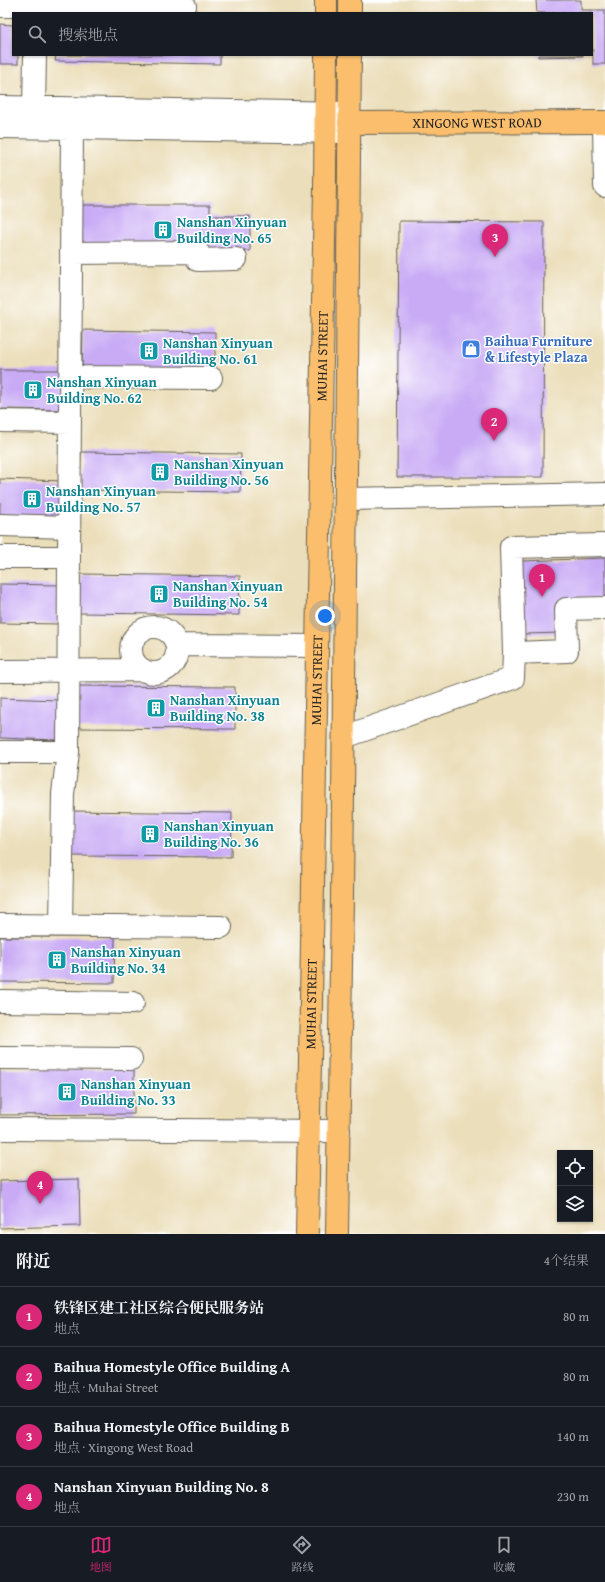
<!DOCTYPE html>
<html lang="zh">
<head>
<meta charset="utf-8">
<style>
	body { margin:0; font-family:"Gentium Book Plus","Noto Serif SC",serif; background:#20242c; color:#f1f3f6 }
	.controls { position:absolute; right:12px; bottom:12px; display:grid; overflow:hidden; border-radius:0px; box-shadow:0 1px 3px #0004 }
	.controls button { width:36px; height:36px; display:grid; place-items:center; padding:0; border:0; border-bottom:1px solid #363941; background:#171b24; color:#f1f3f6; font:20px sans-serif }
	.you { position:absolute; left:325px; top:616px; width:14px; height:14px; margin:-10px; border:3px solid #fff; border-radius:50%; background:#1a73e8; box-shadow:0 0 0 6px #1a73e833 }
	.badge { display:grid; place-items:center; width:26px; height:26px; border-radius:50%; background:#db2777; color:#fff; font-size:13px; font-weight:700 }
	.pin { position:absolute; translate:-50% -33px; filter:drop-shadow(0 1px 2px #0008) }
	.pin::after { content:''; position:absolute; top:21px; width:14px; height:12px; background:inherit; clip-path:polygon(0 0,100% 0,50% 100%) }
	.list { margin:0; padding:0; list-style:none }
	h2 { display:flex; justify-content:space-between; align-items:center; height:52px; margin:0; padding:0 16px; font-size:17px }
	h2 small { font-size:13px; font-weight:400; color:#9ea1a6 }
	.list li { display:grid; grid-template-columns:26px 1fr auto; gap:12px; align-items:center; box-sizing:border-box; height:60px; padding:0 16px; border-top:1px solid #363941 }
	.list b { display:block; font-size:15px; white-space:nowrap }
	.list p { margin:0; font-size:13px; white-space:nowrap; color:#9ea1a6 }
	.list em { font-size:13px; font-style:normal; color:#9ea1a6 }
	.icon { flex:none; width:22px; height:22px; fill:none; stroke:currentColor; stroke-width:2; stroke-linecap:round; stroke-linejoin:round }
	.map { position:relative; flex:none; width:605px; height:1234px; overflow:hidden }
	.search { position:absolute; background:#171b24; box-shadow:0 1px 3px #0004; left:12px; right:12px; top:12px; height:44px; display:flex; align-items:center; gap:10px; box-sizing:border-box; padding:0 14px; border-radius:0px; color:#9ea1a6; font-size:15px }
	.sheet { height:292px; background:#171b24 }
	nav { display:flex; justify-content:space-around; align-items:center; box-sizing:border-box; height:56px; border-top:1px solid #363941; background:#171b24; font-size:11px; color:#9ea1a6 }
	nav a { display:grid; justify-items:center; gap:2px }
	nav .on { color:#db2777 }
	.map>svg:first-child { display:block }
	.building { fill:#c8aaf5 }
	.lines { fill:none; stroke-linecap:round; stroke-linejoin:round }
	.minor-casing { stroke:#646053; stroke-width:24 }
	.major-casing { stroke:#646053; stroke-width:24 }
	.minor { stroke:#fff; stroke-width:22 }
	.major { stroke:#fabe6d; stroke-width:22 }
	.labels { text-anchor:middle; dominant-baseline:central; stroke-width:3; stroke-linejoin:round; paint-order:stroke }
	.street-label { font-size:14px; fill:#1c1c1c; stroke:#fff }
	.culture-label { font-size:14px; font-weight:bold; fill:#0d838f; stroke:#fff; text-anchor:start }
	.shop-label { font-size:14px; font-weight:bold; fill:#366cbe; stroke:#fff; text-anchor:start }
</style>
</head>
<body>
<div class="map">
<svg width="605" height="1234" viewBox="0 0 605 1234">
	<rect width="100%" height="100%" fill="#fff"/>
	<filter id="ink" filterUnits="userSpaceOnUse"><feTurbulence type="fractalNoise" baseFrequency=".025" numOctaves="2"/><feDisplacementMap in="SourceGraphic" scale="8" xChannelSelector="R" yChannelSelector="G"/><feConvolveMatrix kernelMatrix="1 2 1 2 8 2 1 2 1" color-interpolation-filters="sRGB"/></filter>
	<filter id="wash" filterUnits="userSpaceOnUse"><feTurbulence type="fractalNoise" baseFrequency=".012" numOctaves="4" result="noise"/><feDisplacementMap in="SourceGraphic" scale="16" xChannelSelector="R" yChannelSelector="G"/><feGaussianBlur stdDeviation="0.9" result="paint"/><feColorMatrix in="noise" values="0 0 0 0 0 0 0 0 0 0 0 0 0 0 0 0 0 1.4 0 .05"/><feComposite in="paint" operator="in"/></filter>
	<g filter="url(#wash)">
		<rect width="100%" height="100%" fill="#ebdeba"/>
		<g id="blocks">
			<path class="building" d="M536,0H581V10H605V64H593L592,13H537Z
				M0,24L13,25V55H18V64H0Z
				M56,55H220V64L55,61Z
				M538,55H583V56L538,57Z
				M77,205H210V216H250V251L207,252V244H77Z
				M399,221L544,222L543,477H397Z
				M83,330L215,332V371L82,370Z
				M0,370H66V410L0,409Z
				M81,452L241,454L240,492L80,490Z
				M0,479L64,481L62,520L0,518Z
				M605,558V598L561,599L562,633L524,634L522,561Z
				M80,574L240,576L239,615L79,613Z
				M0,584L60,585L59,624L0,623Z
				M77,686L235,687V729L77,728Z
				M0,698L59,700L58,740L0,738Z
				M69,811L232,813L231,857L69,856Z
				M0,937H115L114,983L0,982Z
				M0,1069H134V1114L0,1115Z
				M79,1179L80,1226L0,1228V1181Z"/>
		</g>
	</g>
	<g filter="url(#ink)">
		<use href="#blocks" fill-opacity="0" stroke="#646053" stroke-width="1"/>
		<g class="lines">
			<g class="minor-casing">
				<path id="minor" d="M0,6H185
					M0,107L349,113
					M34,108L35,55
					M604,122L605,186
					M0,127L349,132
					M71,253L198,252V260L236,259
					M70,377L211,378
					M0,421L70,422
					M346,499L605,494
					M0,525L69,527
					M0,557H69L72,128
					M131 650a23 23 0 1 1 46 0a23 23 0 1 1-46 0Z
					M177,645L317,646
					M514,653L511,547L605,545
					M0,671L143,670
					M344,737L513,678L514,653L567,651L566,609L605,608
					M0,752H68
					M0,925L221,927
					M61,925L63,794L68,752L69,557
					M0,1001L133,1003
					M0,1058L131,1059
					M0,1129L339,1131"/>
			</g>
			<g class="major-casing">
				<g id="major">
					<path d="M326,13V0"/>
					<path d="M350,13V0"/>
					<path id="s1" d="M349,123L605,122"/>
					<path id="s2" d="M307,1234L325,186L326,55"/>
					<path d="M337,1234L342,899L350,55"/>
				</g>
			</g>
			<use href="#minor" class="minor"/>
			<use href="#major" class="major"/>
		</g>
	</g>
	<defs>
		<g id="building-square" transform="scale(1)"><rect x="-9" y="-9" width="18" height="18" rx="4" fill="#0f9aa8" stroke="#fff"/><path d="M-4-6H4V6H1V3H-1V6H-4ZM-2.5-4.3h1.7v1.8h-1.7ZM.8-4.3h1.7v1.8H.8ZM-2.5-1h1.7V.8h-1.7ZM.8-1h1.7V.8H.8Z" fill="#fff"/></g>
		<g id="shop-square" transform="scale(1)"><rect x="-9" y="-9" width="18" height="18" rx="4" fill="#3f7fe0" stroke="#fff"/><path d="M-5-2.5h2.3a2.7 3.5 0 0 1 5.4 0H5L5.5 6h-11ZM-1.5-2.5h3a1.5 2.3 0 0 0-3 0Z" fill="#fff"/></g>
	</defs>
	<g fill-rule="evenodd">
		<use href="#building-square" x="163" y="230"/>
		<use href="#shop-square" x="471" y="349"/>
		<use href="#building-square" x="149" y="351"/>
		<use href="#building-square" x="33" y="390"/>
		<use href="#building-square" x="160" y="472"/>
		<use href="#building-square" x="32" y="499"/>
		<use href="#building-square" x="159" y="594"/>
		<use href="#building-square" x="156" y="708"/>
		<use href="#building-square" x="150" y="834"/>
		<use href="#building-square" x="57" y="960"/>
		<use href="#building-square" x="67" y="1092"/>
	</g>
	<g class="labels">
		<g class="street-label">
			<text stroke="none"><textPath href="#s1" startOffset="128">XINGONG WEST ROAD</textPath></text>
			<text stroke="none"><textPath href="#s2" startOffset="878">MUHAI STREET</textPath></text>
			<text stroke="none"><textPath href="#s2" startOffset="554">MUHAI STREET</textPath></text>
			<text stroke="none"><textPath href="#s2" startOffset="230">MUHAI STREET</textPath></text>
		</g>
		<g class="culture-label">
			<text x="177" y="222">Nanshan Xinyuan<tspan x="177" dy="16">Building No. 65</tspan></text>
			<text x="163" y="343">Nanshan Xinyuan<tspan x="163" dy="16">Building No. 61</tspan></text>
			<text x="47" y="382">Nanshan Xinyuan<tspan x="47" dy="16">Building No. 62</tspan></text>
			<text x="174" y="464">Nanshan Xinyuan<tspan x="174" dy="16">Building No. 56</tspan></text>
			<text x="46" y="491">Nanshan Xinyuan<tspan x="46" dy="16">Building No. 57</tspan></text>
			<text x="173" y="586">Nanshan Xinyuan<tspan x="173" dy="16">Building No. 54</tspan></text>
			<text x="170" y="700">Nanshan Xinyuan<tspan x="170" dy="16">Building No. 38</tspan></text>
			<text x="164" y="826">Nanshan Xinyuan<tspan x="164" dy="16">Building No. 36</tspan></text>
			<text x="71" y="952">Nanshan Xinyuan<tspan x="71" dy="16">Building No. 34</tspan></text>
			<text x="81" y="1084">Nanshan Xinyuan<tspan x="81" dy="16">Building No. 33</tspan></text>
		</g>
		<g class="shop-label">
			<text x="485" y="341">Baihua Furniture<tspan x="485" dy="16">&amp; Lifestyle Plaza</tspan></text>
		</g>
	</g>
</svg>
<div class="controls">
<button><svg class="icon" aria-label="locate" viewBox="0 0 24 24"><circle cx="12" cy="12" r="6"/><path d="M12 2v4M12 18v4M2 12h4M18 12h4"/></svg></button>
<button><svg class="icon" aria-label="layers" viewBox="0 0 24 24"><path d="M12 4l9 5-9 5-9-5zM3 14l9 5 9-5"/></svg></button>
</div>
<div class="you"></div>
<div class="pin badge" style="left:542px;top:597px">1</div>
<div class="pin badge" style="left:494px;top:441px">2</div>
<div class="pin badge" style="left:495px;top:257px">3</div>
<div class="pin badge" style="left:40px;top:1204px">4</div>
<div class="search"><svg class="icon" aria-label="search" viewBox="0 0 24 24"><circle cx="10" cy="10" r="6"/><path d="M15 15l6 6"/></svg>搜索地点</div>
</div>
<section class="sheet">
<h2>附近<small>4个结果</small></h2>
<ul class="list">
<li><span class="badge">1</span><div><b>铁锋区建工社区综合便民服务站</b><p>地点</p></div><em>80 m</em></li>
<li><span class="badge">2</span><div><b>Baihua Homestyle Office Building A</b><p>地点 · Muhai Street</p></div><em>80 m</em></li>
<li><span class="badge">3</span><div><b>Baihua Homestyle Office Building B</b><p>地点 · Xingong West Road</p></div><em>140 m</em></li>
<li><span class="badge">4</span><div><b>Nanshan Xinyuan Building No. 8</b><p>地点</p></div><em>230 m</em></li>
</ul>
</section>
<nav>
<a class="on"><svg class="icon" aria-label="map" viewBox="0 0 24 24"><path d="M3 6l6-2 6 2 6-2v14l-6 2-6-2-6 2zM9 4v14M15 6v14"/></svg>地图</a>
<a><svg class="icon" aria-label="directions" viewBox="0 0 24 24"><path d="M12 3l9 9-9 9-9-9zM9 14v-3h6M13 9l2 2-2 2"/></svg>路线</a>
<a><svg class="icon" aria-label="saved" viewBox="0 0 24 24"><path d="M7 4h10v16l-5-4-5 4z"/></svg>收藏</a>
</nav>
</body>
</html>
